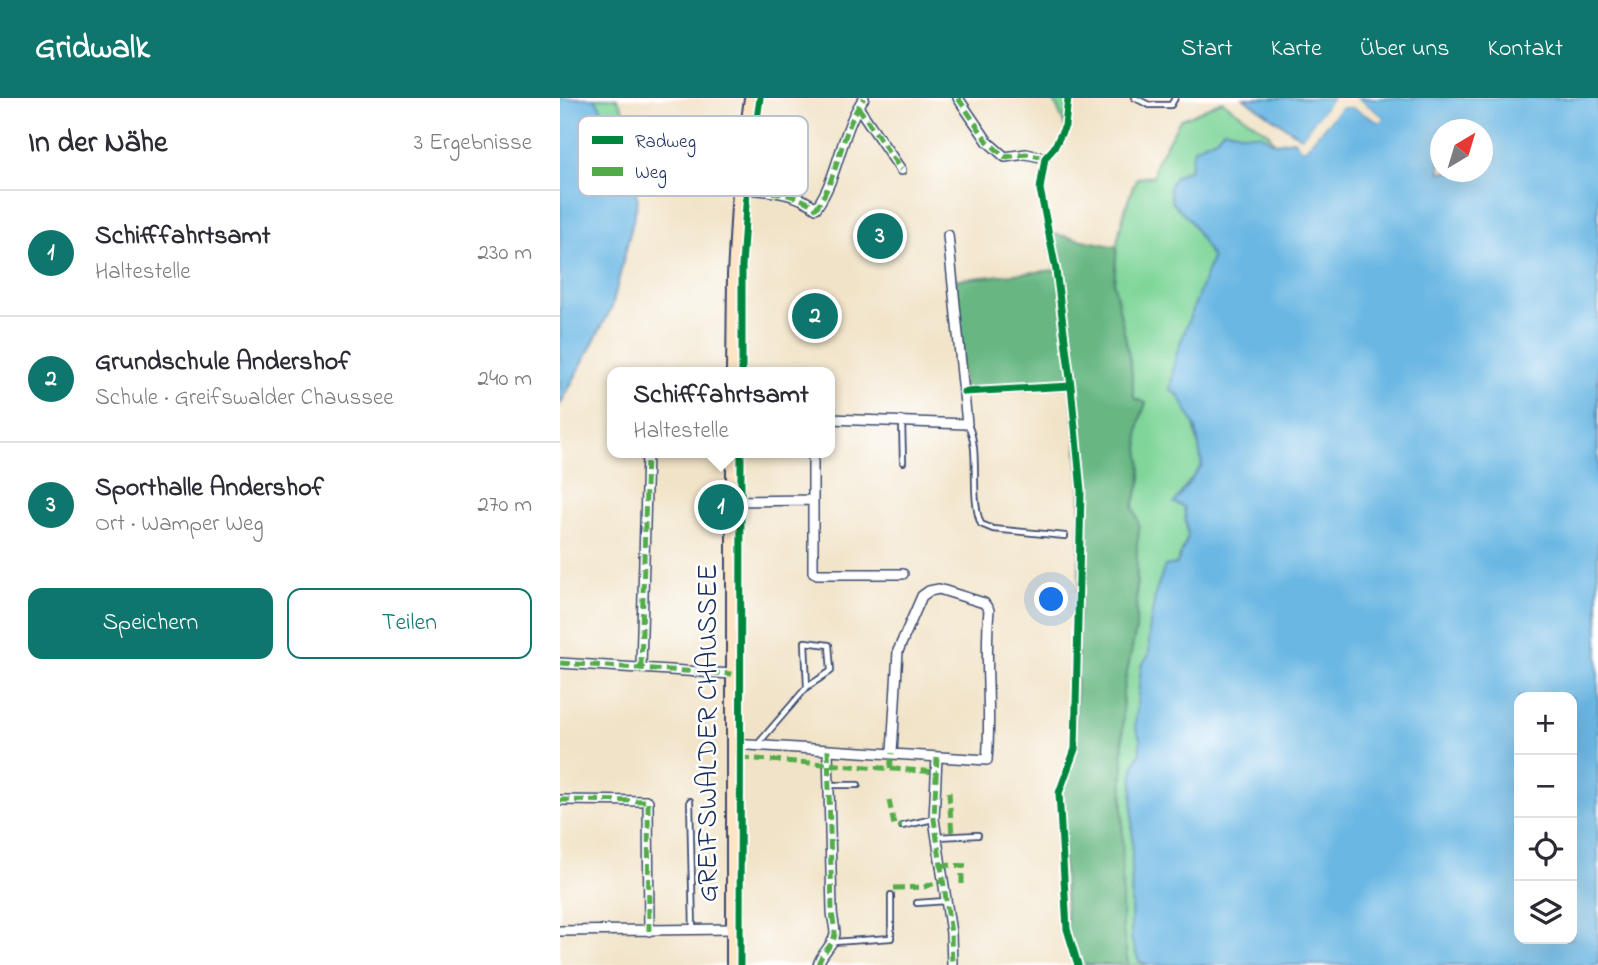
<!DOCTYPE html>
<html lang="de">
<head>
<meta charset="utf-8">
<style>
	body { margin:0; font-family:"Indie Flower",sans-serif; background:#f7f7f7; color:#2b2b33 }
	.controls { position:absolute; right:21px; bottom:21px; display:grid; overflow:hidden; border-radius:14px; box-shadow:0 7px 28px #0002 }
	.controls button { width:63px; height:63px; display:grid; place-items:center; padding:0; border:0; border-bottom:2px solid #e1e1e2; background:#fff; color:#2b2b33; font:35px sans-serif }
	.compass { position:absolute; left:870px; top:21px; width:63px; height:63px; border-radius:50%; background:#fff; box-shadow:0 7px 28px #0002; rotate:38deg }
	.you { position:absolute; left:492px; top:502px; width:24px; height:24px; margin:-18px; border:5px solid #fff; border-radius:50%; background:#1a73e8; box-shadow:0 0 0 10px #1a73e833 }
	.badge { display:grid; place-items:center; width:46px; height:46px; border-radius:50%; background:#0f766e; color:#fff; font-size:23px; font-weight:700 }
	.pin { position:absolute; translate:-50% -50%; border:4px solid #fff; box-shadow:0 2px 7px #0006 }
	.popup { position:absolute; left:47px; top:269px; width:228px; height:91px; box-sizing:border-box; display:grid; place-content:center; border-radius:14px; background:#fff; filter:drop-shadow(0 2px 5px #0005); font-size:23px; white-space:nowrap; color:#7c7c81 }
	.popup b { font-size:26px; color:#2b2b33 }
	.popup::after { content:''; position:absolute; left:50%; top:100%; margin-left:-14px; border:14px solid transparent; border-top-color:#fff }
	.list { margin:0; padding:0; list-style:none }
	h2 { display:flex; justify-content:space-between; align-items:center; height:91px; margin:0; padding:0 28px; font-size:30px }
	h2 small { font-size:23px; font-weight:400; color:#7c7c81 }
	.list li { display:grid; grid-template-columns:46px 1fr auto; gap:21px; align-items:center; box-sizing:border-box; height:126px; padding:0 28px; border-top:2px solid #e1e1e2 }
	.list b { display:block; font-size:26px; white-space:nowrap }
	.list p { margin:0; font-size:23px; white-space:nowrap; color:#7c7c81 }
	.list em { font-size:23px; font-style:normal; color:#7c7c81 }
	.actions { display:flex; gap:14px; padding:21px 28px }
	.actions a { flex:1; padding:16px 0; border:2px solid #0f766e; border-radius:14px; text-align:center; font-size:24px; color:#0f766e }
	.actions .main { background:#0f766e; color:#fff }
	.icon { flex:none; width:38px; height:38px; fill:none; stroke:currentColor; stroke-width:2; stroke-linecap:round; stroke-linejoin:round }
	.map { position:relative; flex:none; width:1038px; height:867px; overflow:hidden }
	header { display:flex; align-items:center; gap:42px; box-sizing:border-box; height:98px; padding:0 35px; background:#0f766e; color:#fff }
	header strong { font-size:33px }
	nav { display:flex; gap:38px; margin-inline-start:auto; font-size:24px }
	main { display:flex }
	aside { flex:1; background:#fff }
	.map>svg:first-child { display:block }
	.green { fill:#80d69a; stroke:#4e827c; stroke-width:2 }
	.forest { fill:#68b782; stroke:#427370; stroke-width:2 }
	.water { fill:#6ab7e3; stroke:#4273a0; stroke-width:2; fill-rule:evenodd }
	.pier { fill:#f1e3c7 }
	.lines { fill:none; stroke-linecap:round; stroke-linejoin:round }
	.lane-casing { stroke:#3b4a6e; stroke-width:8 }
	.street-casing { stroke:#3b4a6e; stroke-width:12 }
	.secondary-casing { stroke:#3b4a6e; stroke-width:16 }
	.lane { stroke:#fff; stroke-width:4.5 }
	.street { stroke:#fff; stroke-width:9 }
	.secondary { stroke:#fde5c5; stroke-width:12 }
	.quiet { stroke:#52ab49; stroke-width:5; stroke-dasharray:10 5; stroke-linecap:butt }
	.cycleway-casing { stroke:#fff; stroke-width:11 }
	.cycleway { stroke:#00873e; stroke-width:7 }
	.labels { text-anchor:middle; dominant-baseline:central; stroke-width:5; stroke-linejoin:round; paint-order:stroke }
	.street-label { font-size:28px; fill:#1b2f5e; stroke:#fff }
	.key { fill:#fff; stroke:#bbc1cf; stroke-width:2 }
	.key-label { font-size:19px; fill:#1b2f5e }
</style>
</head>
<body>
<header>
<strong>Gridwalk</strong>
<nav><a>Start</a><a>Karte</a><a>Über uns</a><a>Kontakt</a></nav>
</header>
<main>
<aside>
<h2>In der Nähe<small>3 Ergebnisse</small></h2>
<ul class="list">
<li><span class="badge">1</span><div><b>Schifffahrtsamt</b><p>Haltestelle</p></div><em>230 m</em></li>
<li><span class="badge">2</span><div><b>Grundschule Andershof</b><p>Schule · Greifswalder Chaussee</p></div><em>240 m</em></li>
<li><span class="badge">3</span><div><b>Sporthalle Andershof</b><p>Ort · Wamper Weg</p></div><em>270 m</em></li>
</ul>
<div class="actions"><a class="main">Speichern</a><a>Teilen</a></div>
</aside>
<div class="map">
<svg width="1038" height="867" viewBox="0 0 1038 867">
	<rect width="100%" height="100%" fill="#fff"/>
	<filter id="ink" filterUnits="userSpaceOnUse"><feTurbulence type="fractalNoise" baseFrequency=".0143" numOctaves="2"/><feDisplacementMap in="SourceGraphic" scale="14" xChannelSelector="R" yChannelSelector="G"/><feConvolveMatrix kernelMatrix="1 2 1 2 8 2 1 2 1" color-interpolation-filters="sRGB"/></filter>
	<filter id="wash" filterUnits="userSpaceOnUse"><feTurbulence type="fractalNoise" baseFrequency=".00686" numOctaves="4" result="noise"/><feDisplacementMap in="SourceGraphic" scale="28" xChannelSelector="R" yChannelSelector="G"/><feGaussianBlur stdDeviation="1.57" result="paint"/><feColorMatrix in="noise" values="0 0 0 0 0 0 0 0 0 0 0 0 0 0 0 0 0 1.4 0 .05"/><feComposite in="paint" operator="in"/></filter>
	<g filter="url(#wash)">
		<rect width="100%" height="100%" fill="#f1e3c7"/>
		<path class="green" d="M35,0H57L81,45L65,54Z
			M493,0H508L505,28Z
			M662,3L708,35L715,45L699,36H684L664,31L656,40L642,46L630,71L615,79L612,104L630,122L652,160L616,257L610,292C633,302 638,345 642,368L626,387L615,405L624,409L628,439L589,532V557L575,628L580,640V655L573,670L571,840L579,863L589,867H568L562,827L563,593L576,531L577,446C580,432 580,423 573,411C574,400 581,388 581,378C581,345 571,339 586,305L574,300C572,276 568,253 563,229C560,216 555,201 554,186C552,155 564,108 577,80L593,78L596,64L620,22Z"/>
		<path class="forest" d="M489,135L557,149L554,186L571,267L574,300L586,305C572,339 581,344 581,378C581,388 574,399 573,410C580,423 580,432 577,446L576,531L563,593L562,827L568,867H518L507,831L499,695L515,651L521,393L511,288L404,294L392,182L496,172Z"/>
		<path class="water" d="M0,0H35L65,54L78,102L52,209L0,307Z
			M684,0H773L742,40Z
			M797,0H1038V867H589L579,863L571,840L573,670L580,655V640L575,628L581,568L589,557V532L596,493L605,468L617,466L628,439L624,409L614,405L642,367L636,330L618,296L610,292L616,257L652,160L630,122L612,104L609,89L615,79L630,71L634,50L656,40L664,31L684,36H699L715,45L733,42L744,51L781,9H792L819,24L823,19ZM880,32H922V74H880ZM959,599H1012V841H959Z"/>
		<path class="pier" d="M773,0H776V2L745,42H740Z
			M793,0H797L823,19L820,24L792,9H781L744,51L737,46L739,43L743,47L780,6H793L816,19Z"/>
	</g>
	<g filter="url(#ink)">
		<g class="lines">
			<g class="lane-casing">
				<path id="lane" d="M575,0L589,7H611L615,0
					M342,323L343,364
					M408,327C421,352 409,398 421,426L433,431L505,438
					M197,647L247,589L245,544L269,547L271,573L247,589
					M269,687H298
					M130,703L133,831
					M342,728L373,721
					M377,739L418,737
					M357,805L386,803
					M274,844L331,840V797"/>
			</g>
			<g class="street-casing">
				<path id="street" d="M398,0L428,44L445,59L466,56L485,60
					M298,9L341,72
					M179,90C206,94 233,92 256,110C280,77 280,33 304,0
					M270,321L407,326L388,137
					M253,355V474L257,476H343
					M174,403L252,402
					M0,565L172,576
					M81,569L87,355
					M173,646L427,662C432,612 424,562 429,512L424,505L379,491L369,493L362,498L338,553L332,655
					M377,659L374,721L391,835L392,867
					M0,702L88,703L89,833
					M0,833L173,831
					M258,867C261,855 273,848 275,836C275,829 272,819 272,812L268,652"/>
			</g>
			<g class="secondary-casing">
				<path id="secondary" d="M173,274L174,177L179,90L191,0
					M173,867V355"/>
			</g>
			<use href="#lane" class="lane"/>
			<use href="#street" class="street"/>
			<use href="#secondary" class="secondary"/>
			<path class="quiet" d="M398,0L428,44L445,59L466,56L485,60
				M298,9L341,72
				M182,91C209,95 234,93 256,110C280,77 280,33 304,0
				M0,565L172,576
				M81,569L87,355
				M377,659L374,721L391,835L392,867
				M181,660L377,674
				M330,671L332,655
				M389,694L392,738
				M0,702L88,703L89,833
				M329,702L334,727L342,728
				M381,767L411,768
				M402,786V768
				M334,790L364,789L383,782
				M258,867C261,855 273,848 275,836C275,829 272,819 272,812L268,652"/>
			<g class="cycleway-casing">
				<path id="cycleway" d="M508,0L505,28L494,50L485,60L480,91L496,172L511,288L521,393L515,651L499,695L507,831L518,867
					M182,274V168L187,92L200,0
					M404,294L511,288
					M180,867L181,355"/>
			</g>
			<use href="#cycleway" class="cycleway"/>
		</g>
	</g>
	<g class="labels">
		<g class="street-label">
			<text transform="translate(149 635) rotate(-90)">GREIFSWALDER CHAUSSEE</text>
		</g>
	</g>
	<rect x="18" y="18" width="230" height="80" rx="10" class="key"/>
	<rect x="32" y="38" width="31" height="8" fill="#00873e"/>
	<rect x="32" y="69" width="31" height="9" fill="#52ab49"/>
	<g class="key-label">
		<text x="75" y="49">Radweg</text>
		<text x="75" y="80">Weg</text>
	</g>
</svg>
<div class="controls">
<button>+</button>
<button>−</button>
<button><svg class="icon" aria-label="locate" viewBox="0 0 24 24"><circle cx="12" cy="12" r="6"/><path d="M12 2v4M12 18v4M2 12h4M18 12h4"/></svg></button>
<button><svg class="icon" aria-label="layers" viewBox="0 0 24 24"><path d="M12 4l9 5-9 5-9-5zM3 14l9 5 9-5"/></svg></button>
</div>
<svg class="compass" viewBox="-18 -18 36 36"><path d="M0-13l5 13h-10z" fill="#e53935"/><path d="M0 13l5-13h-10z" fill="#7c7c81"/></svg>
<div class="you"></div>
<div class="pin badge" style="left:161px;top:409px">1</div>
<div class="popup"><b>Schifffahrtsamt</b>Haltestelle</div>
<div class="pin badge" style="left:255px;top:218px">2</div>
<div class="pin badge" style="left:320px;top:138px">3</div>
</div>
</main>
</body>
</html>
